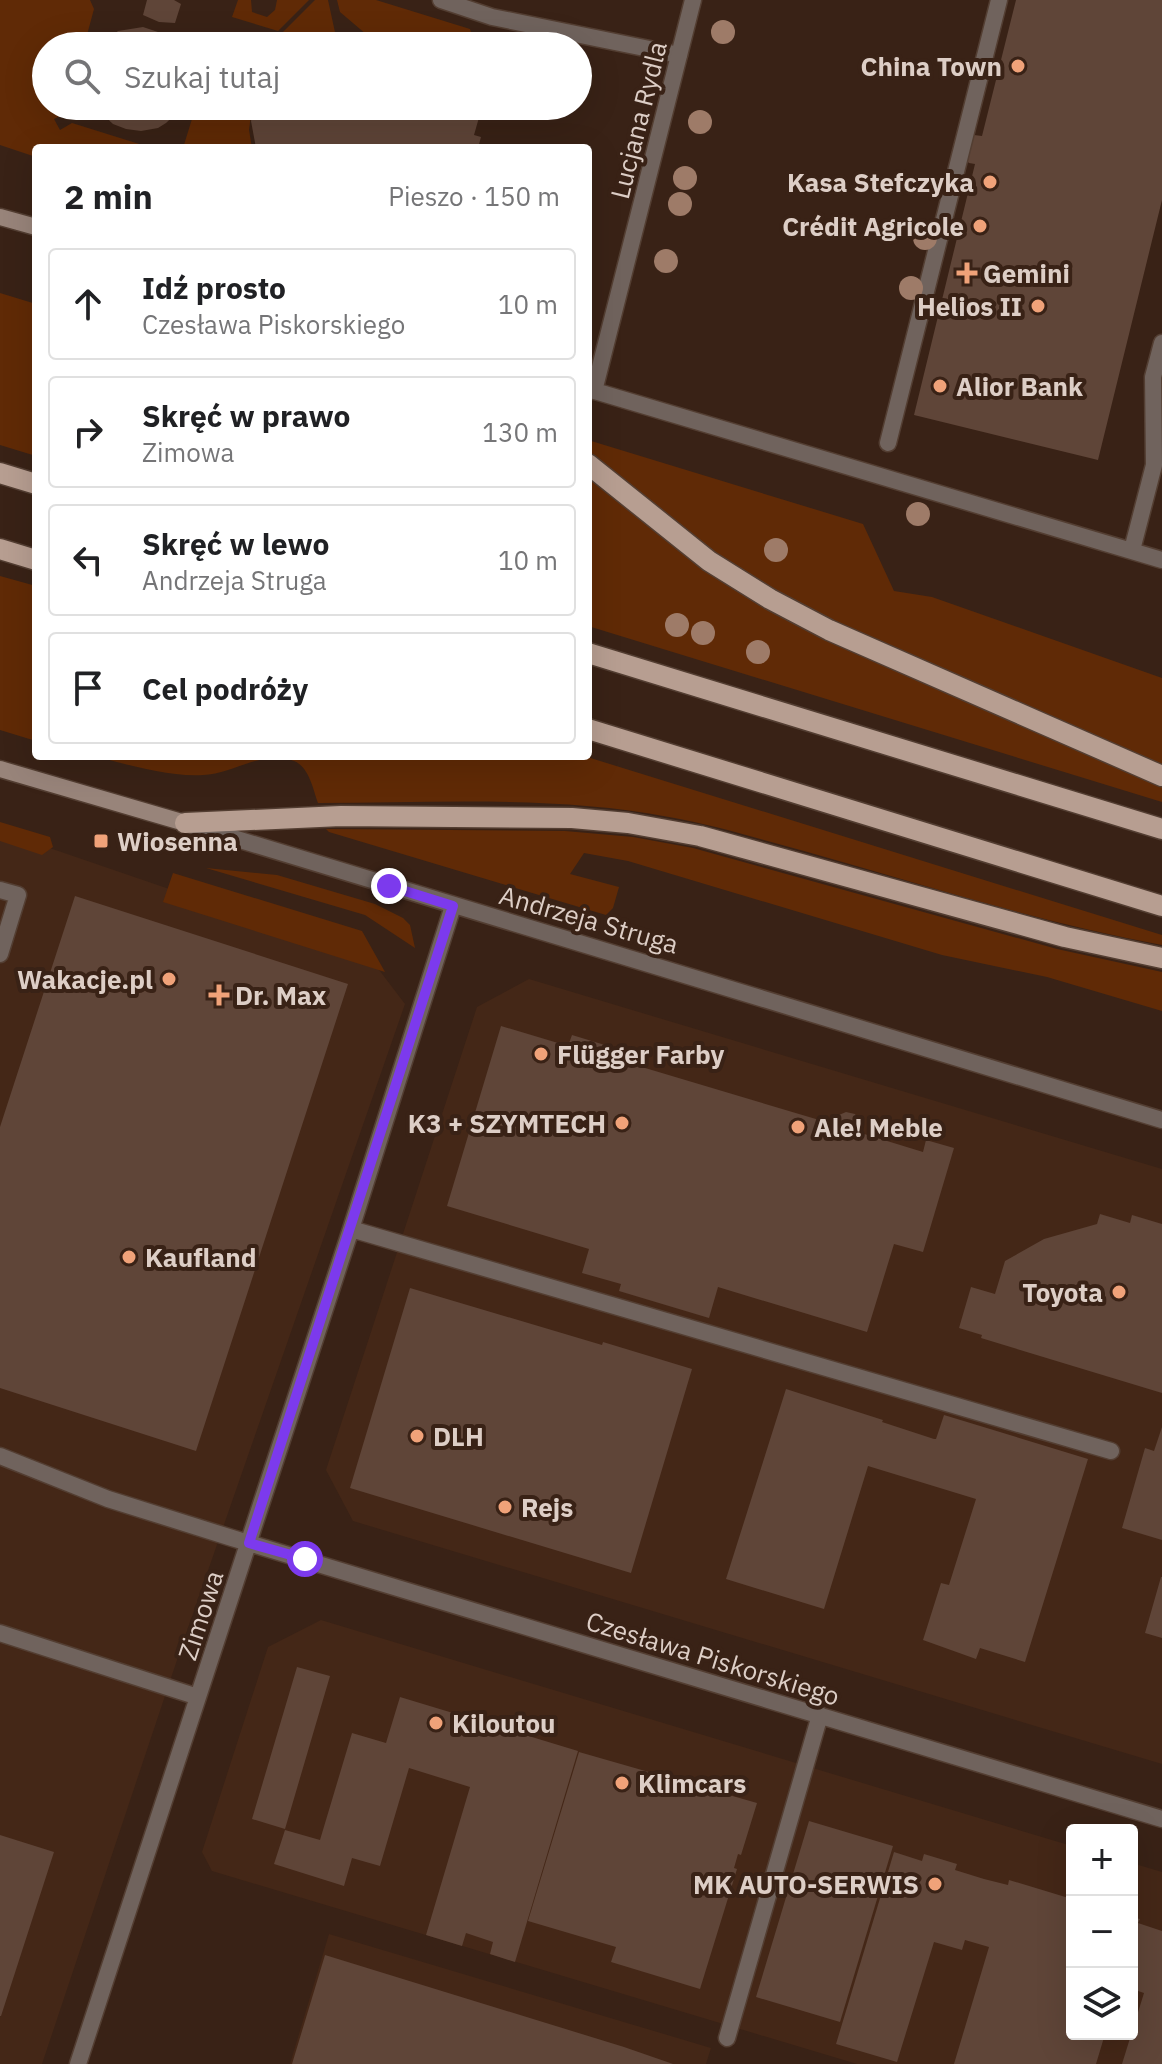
<!DOCTYPE html>
<html lang="pl">
<head>
<meta charset="utf-8">
<style>
	body { margin:0; font-family:"IBM Plex Sans",sans-serif; background:#f2f2f2; color:#202124 }
	.controls { position:absolute; right:24px; bottom:24px; display:grid; overflow:hidden; border-radius:8px; box-shadow:0 8px 32px #0002 }
	.controls button { width:72px; height:72px; display:grid; place-items:center; padding:0; border:0; border-bottom:2px solid #e0e0e0; background:#fff; color:#202124; font:40px sans-serif }
	.stop { position:absolute; width:24px; height:24px; margin:-18px; border:6px solid #7c3aed; border-radius:50%; background:#fff }
	.stop.end { background:#7c3aed; border-color:#fff; box-shadow:0 2px 8px #0008 }
	.list { margin:0; padding:0; list-style:none }
	h2 { display:flex; justify-content:space-between; align-items:center; height:104px; margin:0; padding:0 32px; font-size:34px }
	h2 small { font-size:26px; font-weight:400; color:#757577 }
	.list li { display:grid; grid-template-columns:52px 1fr auto; gap:24px; align-items:center; box-sizing:border-box; height:112px; margin:0 16px 16px; padding:0 16px; border:2px solid #e0e0e0; border-radius:8px }
	.list b { display:block; font-size:30px; white-space:nowrap }
	.list p { margin:0; font-size:26px; white-space:nowrap; color:#757577 }
	.list em { font-size:26px; font-style:normal; color:#757577 }
	.icon { flex:none; width:44px; height:44px; fill:none; stroke:currentColor; stroke-width:2; stroke-linecap:round; stroke-linejoin:round }
	.map { position:relative; flex:none; width:1162px; height:2064px; overflow:hidden }
	.search { position:absolute; background:#fff; box-shadow:0 8px 32px #0002; left:32px; top:32px; width:560px; height:88px; display:flex; align-items:center; gap:20px; box-sizing:border-box; padding:0 28px; border-radius:44px; color:#757577; font-size:30px }
	.panel { position:absolute; background:#fff; box-shadow:0 8px 32px #0002; left:32px; top:144px; width:560px; height:616px; border-radius:8px }
	.map>svg:first-child { display:block }
	.built { fill:#442717 }
	.green { fill:#602a06 }
	.building { fill:#5f4538 }
	.lines { fill:none; stroke-linecap:round; stroke-linejoin:round }
	.lane-casing { stroke:#533e32; stroke-width:19 }
	.street-casing { stroke:#533e32; stroke-width:19 }
	.secondary-casing { stroke:#533e32; stroke-width:19 }
	.primary-casing { stroke:#533e32; stroke-width:23 }
	.lane { stroke:#70635d; stroke-width:16 }
	.street { stroke:#70635d; stroke-width:16 }
	.secondary { stroke:#98847a; stroke-width:16 }
	.primary { stroke:#b79e91; stroke-width:20 }
	.tree { fill:#9e7b68 }
	.route { stroke:#7c3aed; stroke-width:10 }
	.poi-dot { fill:#f0a279; stroke:#392216; stroke-width:3 }
	.labels { text-anchor:middle; dominant-baseline:central; stroke-width:8; stroke-linejoin:round; paint-order:stroke }
	.poi-label { font-size:26px; font-weight:bold; fill:#ddcec6; stroke:#392216; text-anchor:start }
	.street-label { font-size:26px; fill:#ddcec6; stroke:#392216 }
</style>
</head>
<body>
<div class="map">
<svg width="1162" height="2064" viewBox="0 0 1162 2064">
	<rect width="100%" height="100%" fill="#392216"/>
	<path class="built" d="M0,831L370,958L405,1004L179,1654L42,2064H0Z
		M529,979L1162,1169V1764L353,1521L326,1470L477,1007Z
		M321,1620L1072,1846V2034H1132V1863L1162,1872V2064H857L212,1871L202,1852L268,1647Z
		M329,1934L711,2048L706,2064H290Z"/>
	<path class="green" d="M0,0H90L94,9L84,46H46V106H68L66,113L54,119L60,130L72,123L152,148H36V157L0,145Z
		M238,0H251L252,12L267,17L275,10L277,0H309L278,31L232,17Z
		M315,0H328L338,46H301L286,42L281,34Z
		M337,0H376L470,29L475,46H380L340,12Z
		M196,106L252,107L249,130L252,148H183Z
		M0,293L36,304V456L0,445Z
		M588,440L863,524L894,591L932,597L1162,678V802L588,626Z
		M0,576L36,586V741L0,730Z
		M93,756H584L1162,935V945C1041,923 922,884 804,851C759,839 715,825 669,817C554,795 434,803 318,803C313,789 309,767 294,761C263,749 233,774 203,775C167,777 127,764 93,756Z
		M0,822L50,837L53,847L42,855L0,841Z
		M326,829L565,831L633,837L693,848L1057,949L1162,972V1011L1047,977L942,955L628,861L584,853L570,874L619,887L613,908L606,915L329,832Z
		M206,868L277,875L375,904L403,918L410,925L415,948L365,915Z
		M173,873L362,931L385,972L163,902Z"/>
	<path class="building" d="M147,0H174L181,4L175,23L159,22L143,15Z
		M1016,0H1162V200L1098,460L914,415L975,164L969,163L964,158L969,138L974,135L982,136Z
		M143,27L164,34L180,46H99L118,31Z
		M94,106H184L166,123L158,128L141,131L126,129L113,124Z
		M255,106H478L482,107L474,135L481,137L478,148H256L251,121Z
		M75,896L348,984L196,1451L0,1388V1127Z
		M501,1026L568,1046L572,1035L618,1049L615,1059L836,1125L839,1115L846,1112L855,1114L858,1120L864,1122L861,1133L923,1152L926,1140L954,1148L923,1252L894,1244L867,1332L718,1287L709,1318L619,1291L621,1284L582,1273L589,1249L447,1206Z
		M1100,1214L1130,1223L1132,1215L1162,1224V1393L981,1338L982,1335L959,1328L971,1287L995,1294L1005,1261L1044,1239L1097,1224Z
		M410,1288L602,1345L603,1342L692,1369L631,1573L350,1488Z
		M786,1389L883,1420L882,1422L934,1439H936L944,1415L1088,1459L1025,1662L980,1648L976,1659L923,1640L941,1583L949,1585L976,1499L868,1466L824,1609L726,1579Z
		M1162,1427V1540L1122,1528L1145,1448L1154,1451Z
		M1161,1577H1162V1638L1145,1633Z
		M297,1667L330,1676L285,1829L252,1819Z
		M400,1697L578,1751L515,1962L490,1954L493,1942L466,1933L462,1946L426,1935L470,1787L409,1768L380,1866L352,1858L344,1886L274,1864L285,1830L320,1840L352,1733L386,1743Z
		M579,1752L757,1803L741,1855L738,1854L734,1868L737,1869L700,1989L611,1962L616,1947L528,1921Z
		M809,1821L893,1846L840,2022L756,1997Z
		M0,1835L54,1852L1,2016H0Z
		M894,1852L922,1861L924,1854L957,1864L955,1870L984,1879L1008,1885L1009,1880L1072,1899V2034H1105L1096,2064H954L989,1947L965,1940L962,1950L934,1942L897,2062L836,2044Z
		M1132,1917L1140,1919L1138,1923L1162,1931V2064H1122L1144,1993L1132,1989Z
		M325,1955L624,2047L673,2064H292Z"/>
	<g class="lines">
		<g class="lane-casing">
			<path id="lane" d="M441,0L492,17L679,55
				M0,890L18,895L0,954
				M351,1229L1111,1451
				M0,1456L108,1499L232,1538L1162,1819
				M0,1633L198,1697
				M727,2038L820,1715
				M78,2064L351,1229L453,906"/>
		</g>
		<g class="street-casing">
			<path id="street" d="M588,389L1162,560
				M594,391L693,0
				M888,443L999,0
				M1132,550L1154,465L1153,377L1162,343
				M194,826L1162,1120"/>
		</g>
		<g class="secondary-casing">
			<path id="secondary" d="M0,217L36,227
				M0,769L185,823"/>
		</g>
		<g class="primary-casing">
			<path id="primary" d="M588,464L709,561L770,599L829,630L1162,776
				M0,473L36,484
				M0,549L36,560
				M588,653L1162,829
				M588,729L1162,906
				M185,823L341,816L572,818L628,823L700,836L1065,937L1162,958"/>
		</g>
		<use href="#lane" class="lane"/>
		<use href="#street" class="street"/>
		<use href="#secondary" class="secondary"/>
		<use href="#primary" class="primary"/>
	</g>
	<g class="tree">
		<circle cx="723" cy="32" r="12"/>
		<circle cx="700" cy="122" r="12"/>
		<circle cx="685" cy="178" r="12"/>
		<circle cx="680" cy="204" r="12"/>
		<circle cx="925" cy="238" r="12"/>
		<circle cx="666" cy="261" r="12"/>
		<circle cx="911" cy="288" r="12"/>
		<circle cx="918" cy="514" r="12"/>
		<circle cx="776" cy="550" r="12"/>
		<circle cx="677" cy="625" r="12"/>
		<circle cx="703" cy="633" r="12"/>
		<circle cx="758" cy="652" r="12"/>
	</g>
	<g class="lines">
		<path class="route" d="M305,1559L249,1543L453,906L389,886"/>
	</g>
	<g class="poi-dot">
		<circle cx="1018" cy="66" r="8"/>
		<circle cx="990" cy="182" r="8"/>
		<circle cx="980" cy="226" r="8"/>
		<path d="M963 261h8v8h8v8h-8v8h-8v-8h-8v-8h8z"/>
		<circle cx="1038" cy="306" r="8"/>
		<circle cx="940" cy="386" r="8"/>
		<rect x="93" y="833" width="16" height="16" rx="4"/>
		<circle cx="169" cy="979" r="8"/>
		<path d="M215 983h8v8h8v8h-8v8h-8v-8h-8v-8h8z"/>
		<circle cx="541" cy="1054" r="8"/>
		<circle cx="622" cy="1123" r="8"/>
		<circle cx="798" cy="1127" r="8"/>
		<circle cx="129" cy="1257" r="8"/>
		<circle cx="1119" cy="1292" r="8"/>
		<circle cx="417" cy="1436" r="8"/>
		<circle cx="505" cy="1507" r="8"/>
		<circle cx="436" cy="1723" r="8"/>
		<circle cx="622" cy="1783" r="8"/>
		<circle cx="935" cy="1884" r="8"/>
	</g>
	<g class="labels">
		<g class="poi-label">
			<text x="1002" y="66" text-anchor="end">China Town</text>
			<text x="974" y="182" text-anchor="end">Kasa Stefczyka</text>
			<text x="964" y="226" text-anchor="end">Crédit Agricole</text>
			<text x="983" y="273">Gemini</text>
			<text x="1022" y="306" text-anchor="end">Helios II</text>
			<text x="956" y="386">Alior Bank</text>
			<text x="117" y="841">Wiosenna</text>
			<text x="153" y="979" text-anchor="end">Wakacje.pl</text>
			<text x="235" y="995">Dr. Max</text>
			<text x="557" y="1054">Flügger Farby</text>
			<text x="606" y="1123" text-anchor="end">K3 + SZYMTECH</text>
			<text x="814" y="1127">Ale! Meble</text>
			<text x="145" y="1257">Kaufland</text>
			<text x="1103" y="1292" text-anchor="end">Toyota</text>
			<text x="433" y="1436">DLH</text>
			<text x="521" y="1507">Rejs</text>
			<text x="452" y="1723">Kiloutou</text>
			<text x="638" y="1783">Klimcars</text>
			<text x="919" y="1884" text-anchor="end">MK AUTO-SERWIS</text>
		</g>
		<g class="street-label">
			<text transform="translate(638 120) rotate(-76)">Lucjana Rydla</text>
			<text transform="translate(589 919) rotate(16)">Andrzeja Struga</text>
			<text transform="translate(200 1615) rotate(-72)">Zimowa</text>
			<text transform="translate(713 1658) rotate(17)">Czesława Piskorskiego</text>
		</g>
	</g>
</svg>
<div class="controls">
<button>+</button>
<button>−</button>
<button><svg class="icon" aria-label="layers" viewBox="0 0 24 24"><path d="M12 4l9 5-9 5-9-5zM3 14l9 5 9-5"/></svg></button>
</div>
<div class="stop" style="left:305px;top:1559px"></div>
<div class="stop end" style="left:389px;top:886px"></div>
<div class="search"><svg class="icon" aria-label="search" viewBox="0 0 24 24"><circle cx="10" cy="10" r="6"/><path d="M15 15l6 6"/></svg>Szukaj tutaj</div>
<section class="panel">
<h2>2 min<small>Pieszo · 150 m</small></h2>
<ul class="list">
<li><svg class="icon" aria-label="ahead" viewBox="0 0 24 24"><path d="M12 20V5M6 11l6-6 6 6"/></svg><div><b>Idź prosto</b><p>Czesława Piskorskiego</p></div><em>10 m</em></li>
<li><svg class="icon" aria-label="right" viewBox="0 0 24 24"><path d="M7 20v-9h11M14 6l5 5-5 5"/></svg><div><b>Skręć w prawo</b><p>Zimowa</p></div><em>130 m</em></li>
<li><svg class="icon" aria-label="left" viewBox="0 0 24 24"><path d="M17 20v-9H6M10 6l-5 5 5 5"/></svg><div><b>Skręć w lewo</b><p>Andrzeja Struga</p></div><em>10 m</em></li>
<li><svg class="icon" aria-label="arrive" viewBox="0 0 24 24"><path d="M6 21V4h12l-3 4 3 4H6"/></svg><div><b>Cel podróży</b></div></li>
</ul>
</section>
</div>
</body>
</html>
